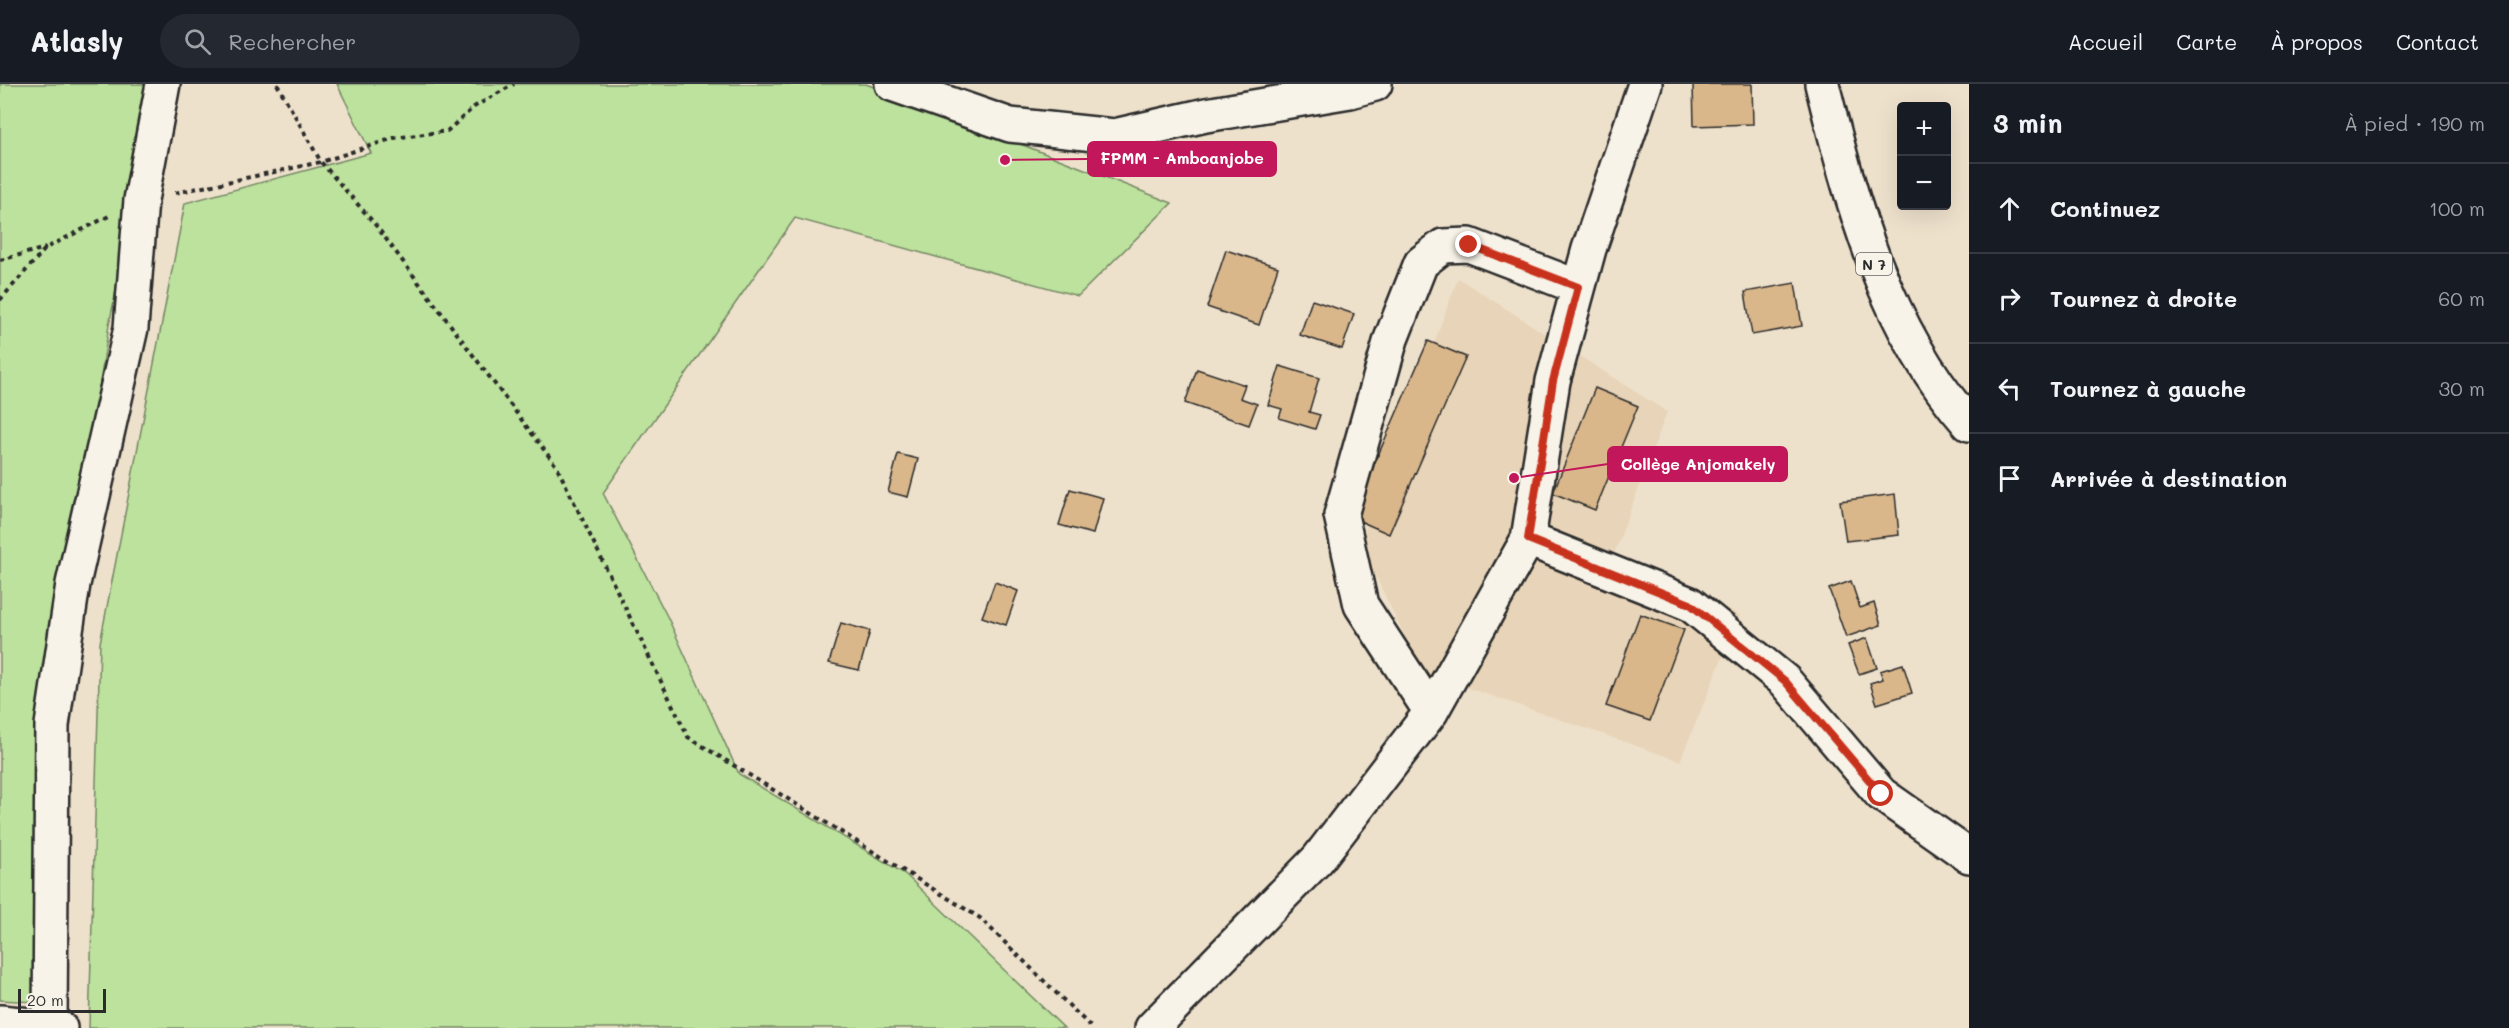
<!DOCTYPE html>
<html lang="fr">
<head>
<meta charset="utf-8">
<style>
	body { margin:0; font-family:Mali,sans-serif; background:#242831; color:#f1f3f6 }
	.controls { position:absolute; right:18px; top:18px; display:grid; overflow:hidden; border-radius:6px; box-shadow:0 6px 24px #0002 }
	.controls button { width:54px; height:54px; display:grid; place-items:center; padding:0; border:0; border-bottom:2px solid #363941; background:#171b24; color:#f1f3f6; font:30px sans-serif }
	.scale { position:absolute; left:18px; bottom:15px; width:88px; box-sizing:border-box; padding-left:6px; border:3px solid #2b2b2b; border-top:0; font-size:16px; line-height:21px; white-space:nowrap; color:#2b2b2b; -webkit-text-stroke:4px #f7f3e8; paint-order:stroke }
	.stop { position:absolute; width:18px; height:18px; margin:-14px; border:4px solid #c8321e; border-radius:50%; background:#fff }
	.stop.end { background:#c8321e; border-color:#fff; box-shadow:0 2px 6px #0008 }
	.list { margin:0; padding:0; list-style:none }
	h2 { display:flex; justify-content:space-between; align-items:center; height:78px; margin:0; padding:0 24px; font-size:26px }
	h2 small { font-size:20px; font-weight:400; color:#9ea1a6 }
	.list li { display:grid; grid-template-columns:39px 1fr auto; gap:18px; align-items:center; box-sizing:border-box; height:90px; padding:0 24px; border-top:2px solid #363941 }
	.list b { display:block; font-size:22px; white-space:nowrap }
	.list em { font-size:20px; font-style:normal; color:#9ea1a6 }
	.icon { flex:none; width:33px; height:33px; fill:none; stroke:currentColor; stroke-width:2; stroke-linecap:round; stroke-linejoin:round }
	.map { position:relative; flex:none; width:1969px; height:944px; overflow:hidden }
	header { display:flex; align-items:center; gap:36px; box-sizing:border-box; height:84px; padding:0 30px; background:#171b24; border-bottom:2px solid #363941 }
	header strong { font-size:28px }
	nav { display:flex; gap:33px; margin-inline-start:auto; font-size:21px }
	.search { width:420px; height:54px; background:#242831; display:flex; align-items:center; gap:15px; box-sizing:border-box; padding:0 21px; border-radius:33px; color:#9ea1a6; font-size:22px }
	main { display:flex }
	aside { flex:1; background:#171b24 }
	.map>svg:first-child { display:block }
	.built { fill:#e8d4b8 }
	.green { fill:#bce29d; stroke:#748664; stroke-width:1.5 }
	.building { fill:#d9b78b; stroke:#2b2b2b; stroke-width:1.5 }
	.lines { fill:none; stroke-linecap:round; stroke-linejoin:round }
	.minor-casing { stroke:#2b2b2b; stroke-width:38 }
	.primary-casing { stroke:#2b2b2b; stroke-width:38 }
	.path { stroke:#2b2b2b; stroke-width:4; stroke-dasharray:4.5 4.5; stroke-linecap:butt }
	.minor { stroke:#f7f3e8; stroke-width:33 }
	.primary { stroke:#f7f3e8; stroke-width:33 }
	.route { stroke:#c8321e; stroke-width:8 }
	.labels { text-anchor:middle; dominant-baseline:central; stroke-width:5; stroke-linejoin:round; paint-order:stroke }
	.shield { fill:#f7f3e8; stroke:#686764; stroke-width:1.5 }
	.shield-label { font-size:14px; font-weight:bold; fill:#2b2b2b }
	.leader { fill:none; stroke:#c2185b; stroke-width:2 }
	.callout-dot { fill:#c2185b; stroke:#f7f3e8; stroke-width:2 }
	.callout { fill:#c2185b; stroke:#c2185b; stroke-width:2 }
	.callout-label { font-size:16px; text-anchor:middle; font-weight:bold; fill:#fff }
</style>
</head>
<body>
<header>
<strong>Atlasly</strong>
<div class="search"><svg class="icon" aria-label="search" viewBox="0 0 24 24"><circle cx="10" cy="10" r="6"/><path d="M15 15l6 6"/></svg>Rechercher</div>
<nav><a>Accueil</a><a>Carte</a><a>À propos</a><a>Contact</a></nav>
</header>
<main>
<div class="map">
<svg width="1969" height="944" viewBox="0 0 1969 944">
	<rect width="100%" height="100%" fill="#eee1cc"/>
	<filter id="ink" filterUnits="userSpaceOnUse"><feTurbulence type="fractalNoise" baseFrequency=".0167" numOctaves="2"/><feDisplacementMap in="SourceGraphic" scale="12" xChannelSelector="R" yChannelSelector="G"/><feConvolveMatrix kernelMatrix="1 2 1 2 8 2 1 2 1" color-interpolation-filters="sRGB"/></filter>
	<g filter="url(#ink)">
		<path class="built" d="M1458,194L1667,328L1613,473L1740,531L1680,677L1422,588L1360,460Z"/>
		<path class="green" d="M0,0H159L109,241L49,625L35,918L0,916Z
			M337,0H866L1172,119L1078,212L795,134L603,409L668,534L739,690L905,790L1064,944H89L100,559L185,119L371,69Z"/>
		<path class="building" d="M1693,0H1752L1753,40L1694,42Z
			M1226,166L1278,183L1259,241L1207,223Z
			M1795,199L1802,242L1752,251L1745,208Z
			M1312,216L1354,230L1342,265L1300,251Z
			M1428,257L1466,273L1389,450L1351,433Z
			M1280,282L1319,294L1309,328L1320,331L1315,345L1279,334L1282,325L1268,321Z
			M1197,285L1245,301L1240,314L1257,320L1249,341L1185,319Z
			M1595,304L1638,322L1595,426L1553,409Z
			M898,370L918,375L908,413L888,408Z
			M1070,405L1103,414L1093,450L1059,441Z
			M1895,410L1899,451L1846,457L1840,417Z
			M1851,497L1860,524L1874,519L1881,541L1846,553L1829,505Z
			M995,498L1018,507L1006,541L982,533Z
			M1640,530L1684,546L1650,637L1606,622Z
			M841,539L870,547L859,586L829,579Z
			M1867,554L1877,584L1859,590L1848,561Z
			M1903,580L1912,609L1877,620L1870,599L1883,595L1880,587Z"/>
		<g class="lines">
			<g class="minor-casing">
				<path id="minor" d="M892,0L1010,41L1114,52L1206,31L1350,7L1375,0
					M1528,455L1690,520L1785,597L1881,710L1969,772
					M1431,628L1361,521L1341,431L1391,255L1421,179L1443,162L1469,161L1578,203
					M0,938L60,944
					M50,943L52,641L73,500L131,244L141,116L163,0
					M1152,944L1318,775L1431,628L1528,455L1553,297L1589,165L1645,0"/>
			</g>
			<g class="primary-casing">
				<path id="primary" d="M1822,0C1852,121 1885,245 1969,340"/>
			</g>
			<path class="path" d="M277,0L321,78L374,139L557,383L688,653L980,834L1092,944
				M175,109L321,78L394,54L447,47L474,23L514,0
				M0,176L46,164
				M0,216L46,164L109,132"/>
			<use href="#minor" class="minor"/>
			<use href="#primary" class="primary"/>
		</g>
	</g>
	<g class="lines" filter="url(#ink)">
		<path class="route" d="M1469,161L1578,203L1553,297L1528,455L1690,520L1785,597L1881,710"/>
	</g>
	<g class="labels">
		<rect class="shield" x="1856" y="169" width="36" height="22" rx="4.5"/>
		<g class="shield-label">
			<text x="1874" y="180">N 7</text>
		</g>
	</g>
	<path class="leader" d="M1005 76L1088 75M1514 394L1608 380"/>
	<g class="callout-dot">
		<circle cx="1005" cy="76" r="6"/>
		<circle cx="1514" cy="394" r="6"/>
	</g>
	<g class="callout">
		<rect x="1088" y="58" width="188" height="34" rx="6"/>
		<rect x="1608" y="363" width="179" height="34" rx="6"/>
	</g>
	<g class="callout-label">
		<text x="1182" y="80">FPMM - Amboanjobe</text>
		<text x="1698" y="386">Collège Anjomakely</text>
	</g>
</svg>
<div class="controls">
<button>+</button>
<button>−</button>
</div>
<div class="scale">20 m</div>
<div class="stop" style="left:1881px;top:710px"></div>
<div class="stop end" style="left:1469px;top:161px"></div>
</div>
<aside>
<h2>3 min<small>À pied · 190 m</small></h2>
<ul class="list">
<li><svg class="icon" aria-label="ahead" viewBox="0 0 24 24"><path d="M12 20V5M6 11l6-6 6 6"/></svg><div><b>Continuez</b></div><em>100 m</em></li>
<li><svg class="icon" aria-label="right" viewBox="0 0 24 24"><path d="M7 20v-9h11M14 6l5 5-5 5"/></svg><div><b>Tournez à droite</b></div><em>60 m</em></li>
<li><svg class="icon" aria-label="left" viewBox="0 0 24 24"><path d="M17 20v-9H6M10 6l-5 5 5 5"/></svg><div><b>Tournez à gauche</b></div><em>30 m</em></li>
<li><svg class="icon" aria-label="arrive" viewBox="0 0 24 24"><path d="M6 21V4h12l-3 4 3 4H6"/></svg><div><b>Arrivée à destination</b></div></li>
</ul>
</aside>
</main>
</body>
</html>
